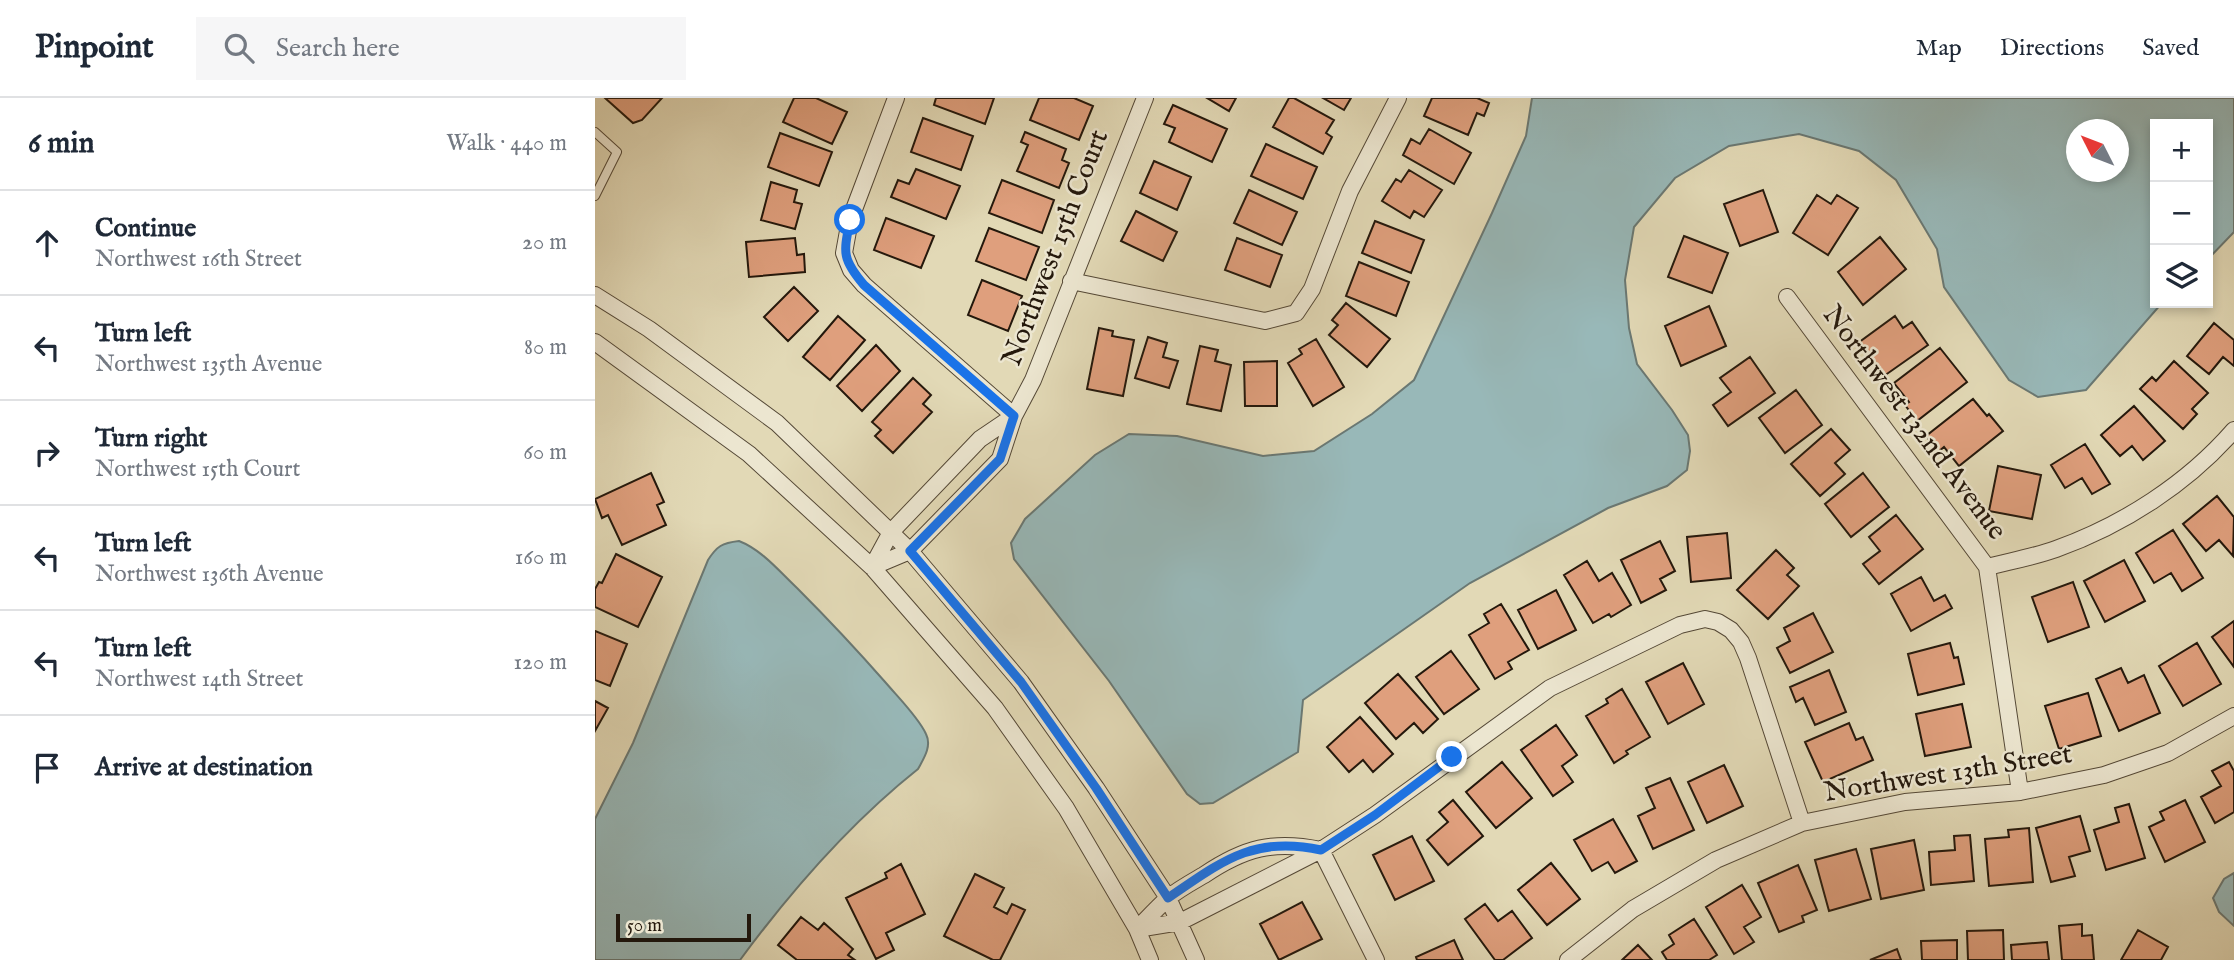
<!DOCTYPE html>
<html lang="en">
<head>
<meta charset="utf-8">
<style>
	body { margin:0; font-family:"IM FELL English",serif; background:#f6f6f7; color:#1f2937 }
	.controls { position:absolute; right:21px; top:21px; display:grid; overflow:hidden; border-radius:0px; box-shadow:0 4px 10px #0003 }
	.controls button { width:63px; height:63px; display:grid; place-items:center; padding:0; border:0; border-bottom:2px solid #e0e1e3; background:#fff; color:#1f2937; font:35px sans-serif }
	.compass { position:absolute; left:1471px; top:21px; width:63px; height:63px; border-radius:50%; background:#fff; box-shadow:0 4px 10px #0003; rotate:312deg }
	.scale { position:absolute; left:21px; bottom:18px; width:135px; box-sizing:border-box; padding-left:7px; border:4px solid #24180c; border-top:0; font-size:19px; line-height:24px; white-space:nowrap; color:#24180c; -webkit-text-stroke:5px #ece6d0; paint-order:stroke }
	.stop { position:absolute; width:21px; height:21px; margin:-16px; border:5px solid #1a73e8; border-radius:50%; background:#fff }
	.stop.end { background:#1a73e8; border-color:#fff; box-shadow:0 2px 7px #0008 }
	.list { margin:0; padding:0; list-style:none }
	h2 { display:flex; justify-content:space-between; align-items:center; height:91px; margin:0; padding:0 28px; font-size:30px }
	h2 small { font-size:23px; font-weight:400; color:#747a83 }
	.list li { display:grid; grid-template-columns:46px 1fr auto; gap:21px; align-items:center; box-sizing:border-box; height:105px; padding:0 28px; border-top:2px solid #e0e1e3 }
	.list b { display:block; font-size:26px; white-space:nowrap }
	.list p { margin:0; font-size:23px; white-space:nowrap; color:#747a83 }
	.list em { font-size:23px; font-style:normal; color:#747a83 }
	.icon { flex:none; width:38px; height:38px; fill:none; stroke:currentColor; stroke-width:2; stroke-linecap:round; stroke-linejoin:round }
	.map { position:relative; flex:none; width:1639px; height:862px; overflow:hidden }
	header { display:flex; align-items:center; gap:42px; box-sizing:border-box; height:98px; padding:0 35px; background:#fff; border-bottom:2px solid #e0e1e3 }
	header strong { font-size:33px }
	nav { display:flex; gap:38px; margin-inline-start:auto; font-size:24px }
	.search { width:490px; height:63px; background:#f6f6f7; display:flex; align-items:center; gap:18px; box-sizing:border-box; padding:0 24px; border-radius:0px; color:#747a83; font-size:26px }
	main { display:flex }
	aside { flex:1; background:#fff }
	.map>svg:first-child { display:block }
	.water { fill:#98b8b8; stroke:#6a7873; stroke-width:2; fill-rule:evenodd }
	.building { fill:#df9f7d; stroke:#24180c; stroke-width:2 }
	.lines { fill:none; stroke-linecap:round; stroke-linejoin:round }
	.service-casing { stroke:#544836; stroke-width:10 }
	.minor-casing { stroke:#544836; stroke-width:18 }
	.service { stroke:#ece6d0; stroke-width:8 }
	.minor { stroke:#ece6d0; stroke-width:16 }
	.route { stroke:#1a73e8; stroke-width:9 }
	.labels { text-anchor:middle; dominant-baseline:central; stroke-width:5; stroke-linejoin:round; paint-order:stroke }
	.street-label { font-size:28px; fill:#24180c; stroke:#ece6d0 }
</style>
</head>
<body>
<header>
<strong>Pinpoint</strong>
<div class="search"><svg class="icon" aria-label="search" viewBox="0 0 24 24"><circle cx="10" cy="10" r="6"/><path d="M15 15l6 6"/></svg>Search here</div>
<nav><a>Map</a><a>Directions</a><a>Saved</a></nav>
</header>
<main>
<aside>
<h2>6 min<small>Walk · 440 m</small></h2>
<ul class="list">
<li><svg class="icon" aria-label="ahead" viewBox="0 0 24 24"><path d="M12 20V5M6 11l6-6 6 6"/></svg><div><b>Continue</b><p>Northwest 16th Street</p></div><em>20 m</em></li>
<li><svg class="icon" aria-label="left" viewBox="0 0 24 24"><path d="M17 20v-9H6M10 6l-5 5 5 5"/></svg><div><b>Turn left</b><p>Northwest 135th Avenue</p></div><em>80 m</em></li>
<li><svg class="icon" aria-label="right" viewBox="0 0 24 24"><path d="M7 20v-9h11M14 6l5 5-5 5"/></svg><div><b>Turn right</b><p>Northwest 15th Court</p></div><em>60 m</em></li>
<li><svg class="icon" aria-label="left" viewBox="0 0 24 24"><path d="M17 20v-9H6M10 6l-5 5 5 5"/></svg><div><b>Turn left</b><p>Northwest 136th Avenue</p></div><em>160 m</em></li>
<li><svg class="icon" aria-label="left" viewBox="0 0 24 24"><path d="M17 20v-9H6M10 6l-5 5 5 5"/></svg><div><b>Turn left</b><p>Northwest 14th Street</p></div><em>120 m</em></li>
<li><svg class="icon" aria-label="arrive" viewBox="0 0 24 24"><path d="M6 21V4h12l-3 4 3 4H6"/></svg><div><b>Arrive at destination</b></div></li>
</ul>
</aside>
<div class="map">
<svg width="1639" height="862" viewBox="0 0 1639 862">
	<rect width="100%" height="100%" fill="#e2d9b6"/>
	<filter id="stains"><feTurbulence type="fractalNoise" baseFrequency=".00286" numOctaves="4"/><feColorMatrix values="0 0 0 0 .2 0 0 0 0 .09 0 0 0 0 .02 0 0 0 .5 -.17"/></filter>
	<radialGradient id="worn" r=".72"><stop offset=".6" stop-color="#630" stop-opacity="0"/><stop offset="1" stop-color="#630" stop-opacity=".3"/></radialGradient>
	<path class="water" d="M937,0H1639V134L1613,161V26H1560V205H1567L1491,292L1443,299L1414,282L1349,189L1342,151L1301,82L1264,53L1204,36L1134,48L1080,80L1039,129L1030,182L1034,230L1042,266L1077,312L1093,337L1095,353L1092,372L1072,388L1013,410L875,485L708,602L703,654L618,705L605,706L592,696L514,583L419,461L416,445L430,421L500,357L534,336L582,338L668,358L719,353L777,316L819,282L897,115L931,38ZM1482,32H1524V74H1482Z
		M144,443C167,452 184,473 202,490C233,521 262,552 291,585C302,598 324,620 331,636C337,648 329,660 323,671C255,725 196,793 145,862H0V721L38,645L113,462C122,448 127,445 144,443Z
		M1639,775V828L1624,814L1618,800L1629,781Z"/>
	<path class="building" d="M10,0H67L47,22L38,25Z
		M199,0H221L252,14L237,46L188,24Z
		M341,0H399L390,26L339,7Z
		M444,0H479L498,8L484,42L435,22Z
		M612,0H641L634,13Z
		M694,0H699L739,22L731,35L737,39L728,56L678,29Z
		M728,0H756L749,12Z
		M837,0H882L894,5L889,18L882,15L873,37L829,18Z
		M578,7L632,31L617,64L574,44L580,30L569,26Z
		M328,20L378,38L366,72L316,54Z
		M834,31L876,55L859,86L808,57L816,41L825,46Z
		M430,34L471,51L467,62L474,65L464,90L422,73L433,47L426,44Z
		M185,35L237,54L224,88L173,69Z
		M671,46L722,69L708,101L656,78Z
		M559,63L596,79L582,112L545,95Z
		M321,71L365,88L351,121L296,99L303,82L314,86Z
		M814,72L847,92L829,119L819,113L815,120L787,103L801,81L806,84Z
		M407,82L459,102L447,135L394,115Z
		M176,84L202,92L199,104L207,106L200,131L166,122Z
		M654,92L702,114L687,147L639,125Z
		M1168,92L1183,134L1145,148L1129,106Z
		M1222,97L1236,106L1242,97L1263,110L1233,157L1198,135Z
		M541,113L582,134L568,163L526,143Z
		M291,120L339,138L326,170L279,152Z
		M780,123L829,142L816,175L767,155Z
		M394,130L444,149L431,182L381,163Z
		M1089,138L1133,155L1117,195L1073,179Z
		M1285,139L1311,171L1268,207L1243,174Z
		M200,140L202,157L209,156L210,174L154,179L151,144Z
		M642,140L687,157L675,189L630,172Z
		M764,164L814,184L801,218L751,198Z
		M387,182L427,198L413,233L373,217Z
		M199,189L223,213L193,243L169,219Z
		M751,205L795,241L772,269L734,237L743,227L737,222Z
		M1114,208L1131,248L1086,268L1070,228Z
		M243,218L270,242L235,282L208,259Z
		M1300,218L1308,230L1317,224L1333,247L1289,278L1263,245Z
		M1619,225L1639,242V268L1628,259L1614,276L1592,258Z
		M504,230L518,233L517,238L539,242L528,298L492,291Z
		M553,239L572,245L568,259L583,263L574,290L540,280Z
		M721,241L749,289L718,308L693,265L707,256L704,251Z
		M281,247L305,273L267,313L242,288Z
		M605,248L623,252L620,263L636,267L626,313L592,306Z
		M1345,250L1372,284L1322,323L1310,307L1314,304L1299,285Z
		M1155,259L1180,295L1133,328L1118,307L1136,294L1125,280Z
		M682,263V308H650L649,264Z
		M1579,263L1613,295L1597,311L1602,316L1588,331L1545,291L1557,279L1561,283Z
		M318,280L336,297L328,306L337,314L298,355L280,338L286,332L277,324Z
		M1201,292L1227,327L1190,355L1164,320Z
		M1378,301L1392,318L1394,316L1408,333L1364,368L1349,349L1343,354L1331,338Z
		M1539,308L1570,343L1548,362L1537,348L1525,358L1506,337Z
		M1236,331L1255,352L1240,365L1250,376L1225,398L1196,366Z
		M1490,346L1515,386L1497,396L1487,380L1470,390L1456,367Z
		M1403,368L1446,377L1437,421L1394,413Z
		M56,375L69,404L62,407L71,427L27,447L13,417L7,420L0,401Z
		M1268,375L1294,409L1256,439L1230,406Z
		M1622,398L1639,419L1638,458L1624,442L1611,453L1588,426Z
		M1301,417L1328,451L1284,486L1268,466L1285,453L1274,439Z
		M1578,432L1608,480L1587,493L1576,475L1559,485L1541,455Z
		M1132,435L1136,480L1096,484L1092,439Z
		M1065,443L1080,473L1065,481L1071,492L1046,505L1026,462Z
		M1181,452L1199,470L1192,477L1204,488L1173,521L1142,492Z
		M21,456L67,479L43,529L0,509V491L4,484L7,485Z
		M1529,462L1550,503L1510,524L1489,483Z
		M992,463L1004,483L1017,475L1036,507L1016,519L1014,516L998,525L969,477Z
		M1326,479L1339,503L1350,497L1357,510L1316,533L1296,496Z
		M1478,484L1494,529L1453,544L1437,499Z
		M961,492L981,532L943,551L923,512Z
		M906,506L934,552L913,564L917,571L900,581L874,537L894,525L889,516Z
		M1218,515L1238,554L1195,575L1182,550L1195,543L1189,530Z
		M1639,523V569L1617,539Z
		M0,533L32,546L15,588L0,582Z
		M1355,545L1359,560L1363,559L1369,586L1323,597L1313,556Z
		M1602,545L1626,586L1588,608L1564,568Z
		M856,553L884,591L849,616L821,579Z
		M1088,565L1109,606L1073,626L1051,584Z
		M1526,570L1533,585L1549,577L1565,615L1524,633L1501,581Z
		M1234,572L1251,614L1220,627L1208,600L1201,604L1195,589Z
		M803,576L843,621L828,635L819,625L801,641L770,605Z
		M1027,591L1055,639L1031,653L1033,656L1019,665L991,618L1013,605L1011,601Z
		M1493,595L1506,638L1464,651L1450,608Z
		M0,603L13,610L0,633Z
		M1367,606L1376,649L1330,658L1321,616Z
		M765,619L798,656L778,674L768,662L754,674L732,649Z
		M1254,625L1261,642L1268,639L1278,662L1228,684L1210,644Z
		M961,627L982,657L967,668L978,684L958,698L926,652Z
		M907,664L937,700L901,730L871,694Z
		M1634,664L1639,673V714L1620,725L1606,699L1626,688L1617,673Z
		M1129,667L1148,708L1112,725L1093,684Z
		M1075,680L1099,732L1058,751L1043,718L1060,710L1051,690Z
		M858,702L888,738L853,767L832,742L853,724L844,714Z
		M1590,702L1610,744L1570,764L1554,729L1569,722L1565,714Z
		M1534,706L1550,760L1511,772L1499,732L1524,724L1520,710Z
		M1485,718L1495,753L1474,759L1480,778L1456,784L1441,730Z
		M1018,721L1042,763L1020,775L1013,764L997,773L979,742Z
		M1434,730L1438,784L1394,788L1390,741L1414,739L1413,732Z
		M1375,737L1379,783L1336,787L1334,754L1360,752L1359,738Z
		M817,738L839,783L800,802L778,757Z
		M1319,742L1329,792L1286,801L1276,751Z
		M1261,751L1276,801L1234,813L1220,762Z
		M956,765L985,801L952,827L923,792Z
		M306,766L330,816L291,835L299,852L281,861L251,800L292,780L290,775Z
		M1203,767L1222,812L1207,818L1209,824L1184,834L1163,785Z
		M380,776L409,790L399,809L412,816L417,806L430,812L405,862H398L349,838Z
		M1147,787L1166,819L1149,829L1159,844L1139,856L1111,809Z
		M707,804L727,841L684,862L665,826Z
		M890,806L903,823L917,813L937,840L908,862H900L870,821Z
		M206,819L223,832L229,825L258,851L253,857L260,862H202L183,847Z
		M1099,821L1122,857L1114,862H1072L1067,854L1079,846L1074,837Z
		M1487,826V838L1497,837L1499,862H1467L1464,828Z
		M1408,832L1409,862H1373L1372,833Z
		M1543,832L1573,849L1566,862H1526Z
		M859,842L868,862H822L821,859Z
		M1362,842V862H1327L1326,843Z
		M1452,844L1454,862H1417L1416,847Z
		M1043,847L1057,862H1027Z
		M1302,851L1306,862H1275Z"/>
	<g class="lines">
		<g class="service-casing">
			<path id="service" d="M0,34L22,54L0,98"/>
		</g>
		<g class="minor-casing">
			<path id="minor" d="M301,0L255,122L249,155L256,172L269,187L419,318
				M476,183L670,223L701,215L717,191L755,93L803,0
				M0,197L54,231L182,325L315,453L426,584L501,690L573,800L601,862
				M1192,199L1392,469L1425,694
				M0,244L154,356L277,469L400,610L471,710L542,831L555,862
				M277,469L315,453L405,361L419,318L438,282L550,0
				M277,469L296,434L385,341L419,318
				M1392,469C1415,463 1439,459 1461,451C1528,427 1592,386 1639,332
				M726,752L781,862
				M542,831L585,824L726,752L780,717L955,590L1085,527L1110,521L1123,524L1136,532L1146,544L1153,560L1207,725
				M542,831C552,821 562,810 573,800C584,791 597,784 609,777C649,750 678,742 726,752
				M973,862L1038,811L1121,762L1207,725L1310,704L1425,694L1509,677L1573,655L1639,618"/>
		</g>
		<use href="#service" class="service"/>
		<use href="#minor" class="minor"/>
	</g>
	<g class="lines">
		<path class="route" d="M255,122C249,154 246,160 269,187L419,318L405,361L315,453L426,584L501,690L573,800C626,764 658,737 726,752L780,717L857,659"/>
	</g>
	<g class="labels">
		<g class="street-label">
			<text transform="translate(461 150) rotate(-69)">Northwest 15th Court</text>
			<text transform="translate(1319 325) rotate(53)">Northwest 132nd Avenue</text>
			<text transform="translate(1353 676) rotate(-9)">Northwest 13th Street</text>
		</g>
	</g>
	<rect width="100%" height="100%" filter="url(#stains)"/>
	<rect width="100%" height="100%" fill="url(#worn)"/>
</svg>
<div class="controls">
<button>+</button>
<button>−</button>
<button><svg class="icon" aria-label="layers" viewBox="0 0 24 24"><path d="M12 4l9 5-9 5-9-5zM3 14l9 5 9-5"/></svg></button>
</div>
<svg class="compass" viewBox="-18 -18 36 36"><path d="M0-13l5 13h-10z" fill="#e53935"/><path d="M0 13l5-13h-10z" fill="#747a83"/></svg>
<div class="scale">50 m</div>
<div class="stop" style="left:255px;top:122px"></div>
<div class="stop end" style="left:857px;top:659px"></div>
</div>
</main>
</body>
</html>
